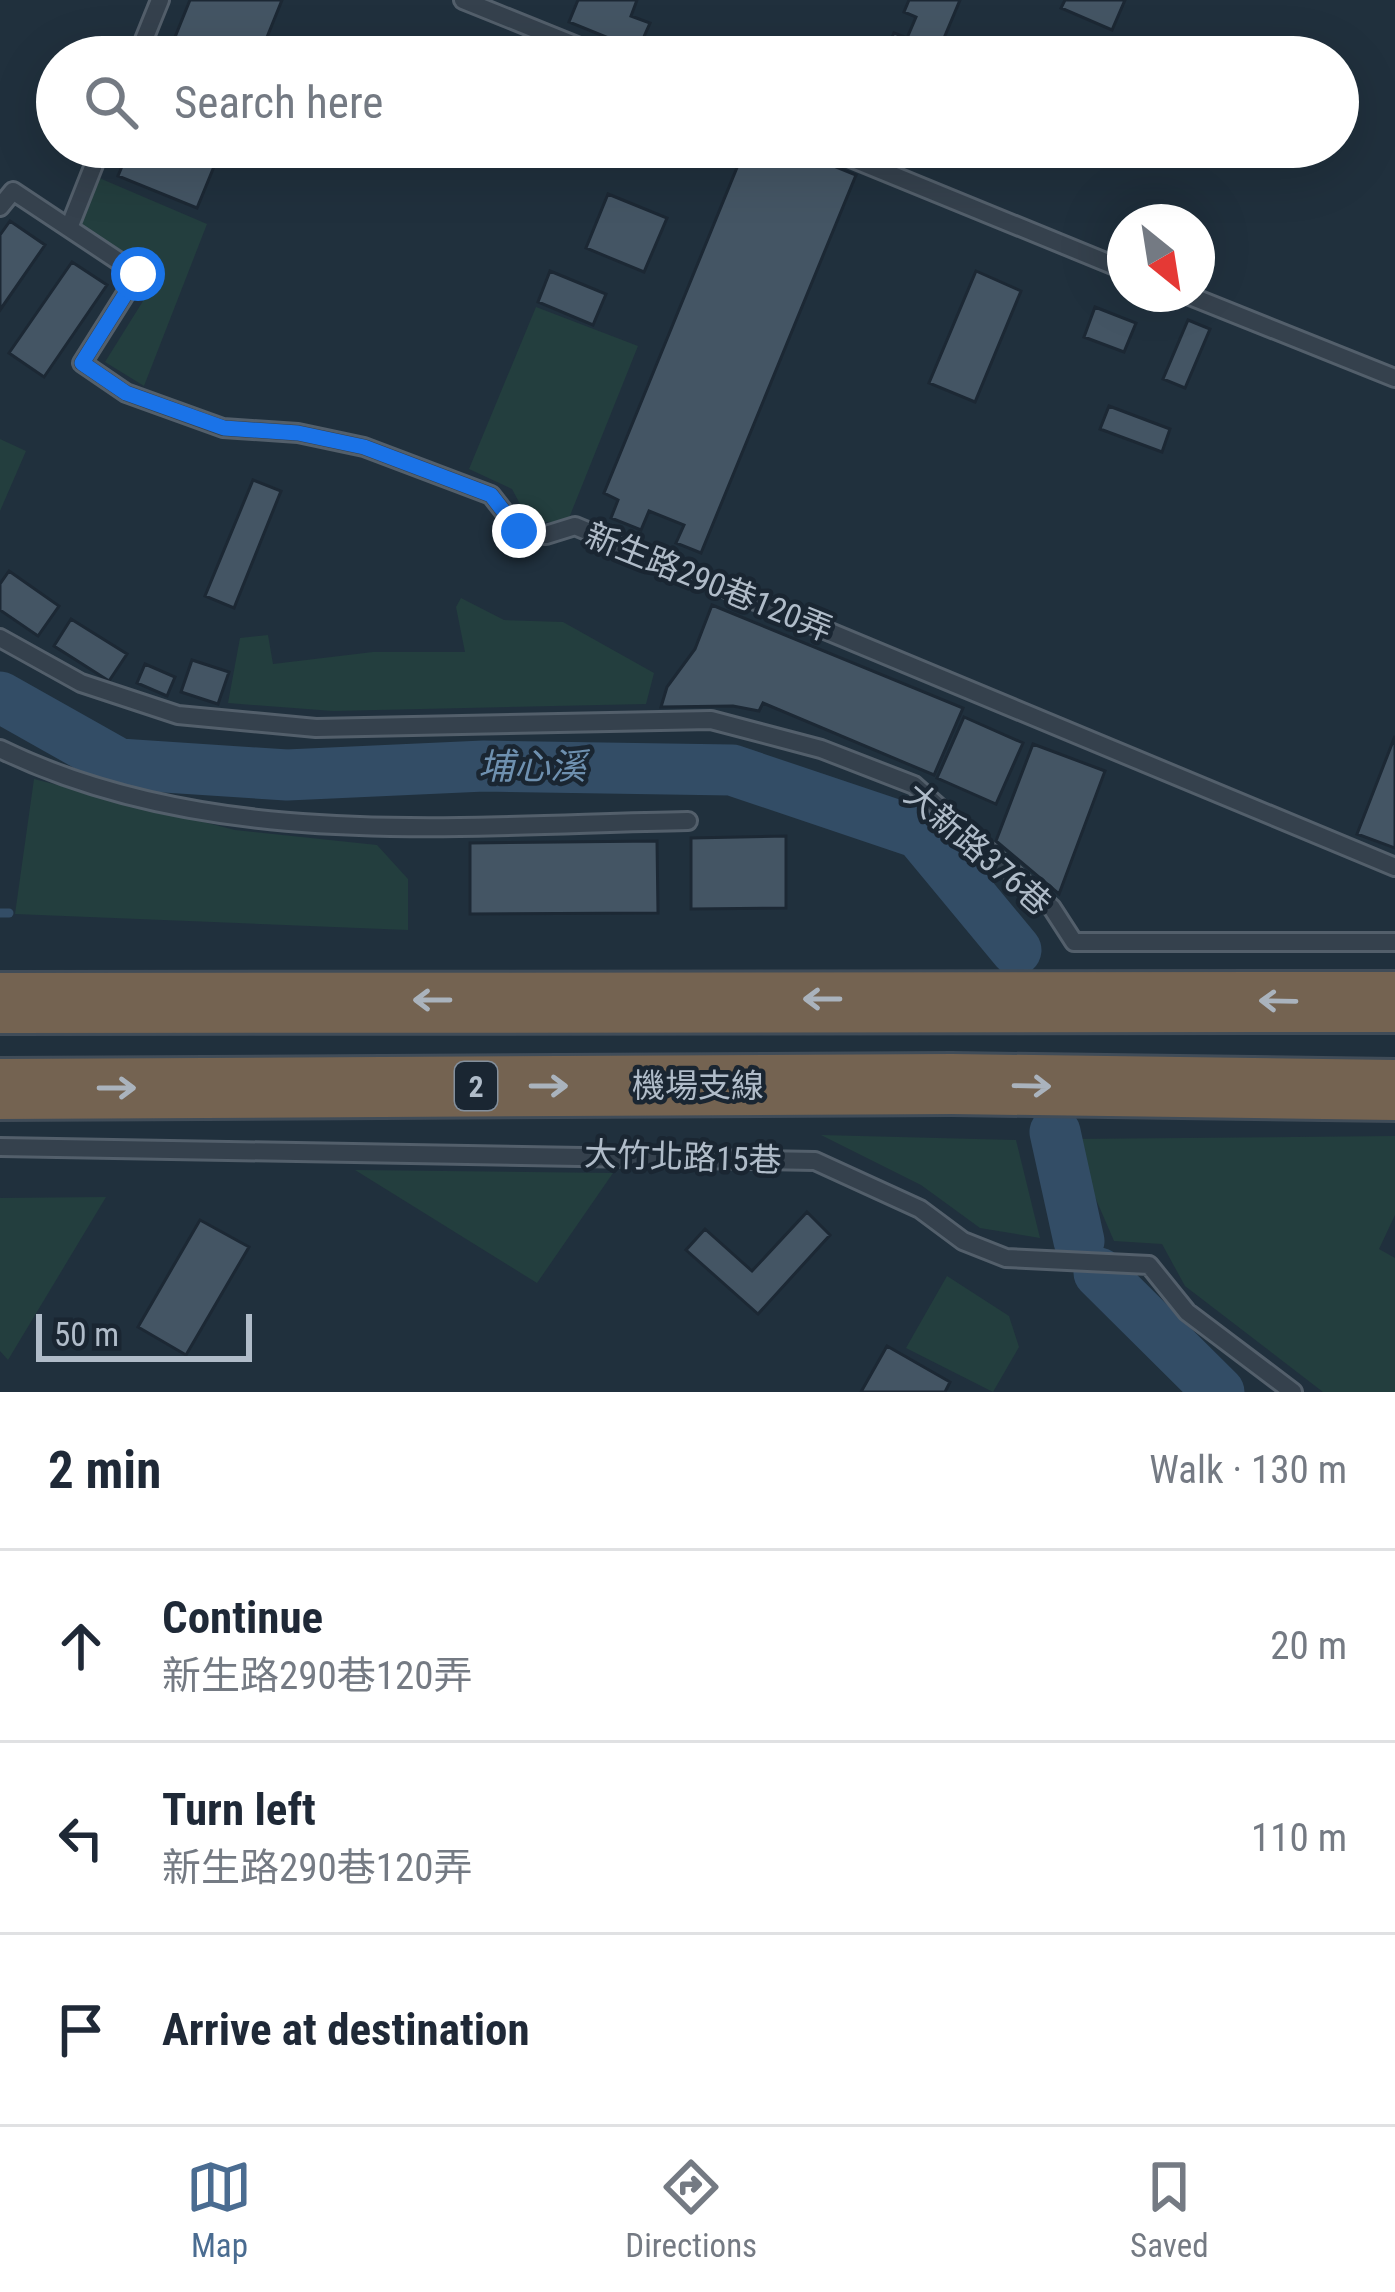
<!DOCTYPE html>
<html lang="en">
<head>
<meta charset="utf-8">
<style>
	body { margin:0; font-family:"Roboto Condensed","Noto Sans TC",sans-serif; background:#f2f2f3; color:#1f2937 }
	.compass { position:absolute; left:1107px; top:204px; width:108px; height:108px; border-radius:50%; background:#fff; box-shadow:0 12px 48px #0002; rotate:150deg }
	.scale { position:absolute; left:36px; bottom:30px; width:216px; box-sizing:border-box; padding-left:12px; border:6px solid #b0bcc9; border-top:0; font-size:33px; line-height:42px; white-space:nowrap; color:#b0bcc9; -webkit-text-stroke:9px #1a2632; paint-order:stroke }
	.stop { position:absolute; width:36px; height:36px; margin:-27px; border:9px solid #1a73e8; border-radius:50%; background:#fff }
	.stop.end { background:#1a73e8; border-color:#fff; box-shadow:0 3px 12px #0008 }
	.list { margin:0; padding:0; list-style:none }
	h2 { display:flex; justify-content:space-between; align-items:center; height:156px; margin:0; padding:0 48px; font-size:51px }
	h2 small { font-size:39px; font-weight:400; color:#747a83 }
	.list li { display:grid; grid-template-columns:78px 1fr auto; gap:36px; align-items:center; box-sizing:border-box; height:192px; padding:0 48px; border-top:3px solid #e0e1e3 }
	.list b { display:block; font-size:45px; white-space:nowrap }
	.list p { margin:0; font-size:39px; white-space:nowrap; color:#747a83 }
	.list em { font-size:39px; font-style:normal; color:#747a83 }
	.icon { flex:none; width:66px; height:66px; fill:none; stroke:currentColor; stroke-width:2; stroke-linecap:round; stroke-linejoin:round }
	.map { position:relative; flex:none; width:1395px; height:1392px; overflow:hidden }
	.search { position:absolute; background:#fff; box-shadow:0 12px 48px #0002; left:36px; right:36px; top:36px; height:132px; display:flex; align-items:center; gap:30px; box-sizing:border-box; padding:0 42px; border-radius:66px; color:#747a83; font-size:45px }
	.sheet { height:732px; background:#fff }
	nav { display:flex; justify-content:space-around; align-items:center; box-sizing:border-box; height:168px; border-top:3px solid #e0e1e3; background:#fff; font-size:33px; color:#747a83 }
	nav a { display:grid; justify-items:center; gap:6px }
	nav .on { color:#4a6c91 }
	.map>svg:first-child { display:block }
	.green { fill:#233e3e }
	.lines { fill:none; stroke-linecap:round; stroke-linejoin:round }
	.stream { stroke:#334d66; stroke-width:9 }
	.river { stroke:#334d66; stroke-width:51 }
	.building { fill:#445564; stroke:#1c2834; stroke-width:3 }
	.lane-casing { stroke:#535f6b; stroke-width:22 }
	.highway-casing { stroke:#404c58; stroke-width:66 }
	.lane { stroke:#35414d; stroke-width:16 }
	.highway { stroke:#746351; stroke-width:60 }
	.oneway { stroke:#aab3bd }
	.route { stroke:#1a73e8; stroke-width:15 }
	.labels { text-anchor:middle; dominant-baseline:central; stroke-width:9; stroke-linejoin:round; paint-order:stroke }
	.shield { fill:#1a2632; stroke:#838f9c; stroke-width:3 }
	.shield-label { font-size:30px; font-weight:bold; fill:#b0bcc9 }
	.street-label { font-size:33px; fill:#b0bcc9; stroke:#1a2632 }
	.water-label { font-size:36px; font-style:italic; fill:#6e90af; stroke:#1a2632 }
</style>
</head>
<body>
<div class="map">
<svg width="1395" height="1392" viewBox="0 0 1395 1392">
	<rect width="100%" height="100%" fill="#20303d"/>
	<path class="green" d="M97,177L207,224L144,386L105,362L158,277L78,223Z
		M536,307L638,346L567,523L529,521L512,489L469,469Z
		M0,439L26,451L0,511Z
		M461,598L504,620L563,622L654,673L646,704L333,711L228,703L240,638L268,635L273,664L373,652H465L456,607Z
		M34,779L235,830L377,845L408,879V930L15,914Z
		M821,1135L1016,1140L1040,1238L980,1228L921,1185Z
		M1395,1136V1215L1379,1249L1395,1258V1392H1323L1185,1286L1162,1244L1114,1241L1070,1139Z
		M355,1170L613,1173L537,1283Z
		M106,1197L8,1360L0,1351V1198Z
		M947,1276L1009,1316L1019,1347L993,1392L906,1348Z"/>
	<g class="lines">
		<path class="stream" d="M0,913H9"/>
		<path class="river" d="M0,697L119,764L287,775L484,766L732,770L919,833L1016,950
			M1055,1132L1079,1241
			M1099,1273L1219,1392"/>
	</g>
	<path class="building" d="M190,0H282L259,57H167Z
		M578,0H637L631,16L650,23L638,50L569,22Z
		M909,0H960L936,57H883L894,33L907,38L916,17L904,12Z
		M1065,0H1125L1112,30L1061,8Z
		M1070,41L1110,56V57H1064Z
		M130,147H222L197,208L118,176Z
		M765,147H787L856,175L701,553L676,543L684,525L649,511L641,530L611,518L618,500L604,493L745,148L762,155Z
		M608,194L667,218L644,272L586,248Z
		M10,221L45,245L0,310V235Z
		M72,262L107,285L44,377L9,353Z
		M550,271L606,294L593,325L538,302Z
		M976,271L1021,291L975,402L929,383Z
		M1095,307L1136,323L1124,352L1084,337Z
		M1188,320L1210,329L1185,388L1163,379Z
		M1109,406L1170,429L1162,452L1100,429Z
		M253,480L281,491L234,608L205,596Z
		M9,571L59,606L38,636L0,610V584Z
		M712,605L963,708L934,775L763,703L759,711L733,706L661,707L667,687L695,649Z
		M71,619L127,654L109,681L54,646Z
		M192,660L229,672L218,704L181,692Z
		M145,664L175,677L167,696L137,683Z
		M964,717L1023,743L996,804L937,778Z
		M1395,736V848L1357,834Z
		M1033,744L1105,771L1059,894L996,841Z
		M786,836V908L691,909V838Z
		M657,841L658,913L470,914V843Z
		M807,1212L830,1235L758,1314L686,1250L705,1229L752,1271Z
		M200,1220L249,1247L186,1355L138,1327Z
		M887,1346L950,1382L945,1392H861Z"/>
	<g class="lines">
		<g class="lane-casing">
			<path id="lane" d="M463,0L604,57
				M137,57L160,0
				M824,147L1125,270
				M0,207L13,191L138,274L82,363L126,393L223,428L298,433L364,447L491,495L519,531L546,535L575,526L1395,867
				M69,228L101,147
				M1185,294L1395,378
				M0,638L81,683L178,715L316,728L711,720L821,749L914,785L1052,908L1074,942H1395
				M0,749C212,852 460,825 688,821
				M0,1147L815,1161L920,1209L963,1241L1006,1258L1149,1265L1187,1312L1293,1392"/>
		</g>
		<g class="highway-casing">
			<path id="highway" d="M0,1003L1395,1002
				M0,1089L952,1084L1395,1090"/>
		</g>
		<use href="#lane" class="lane"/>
		<use href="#highway" class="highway"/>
	</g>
	<defs><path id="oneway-shaft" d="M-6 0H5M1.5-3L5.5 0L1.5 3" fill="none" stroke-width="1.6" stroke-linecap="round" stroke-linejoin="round" transform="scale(3)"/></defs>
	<g class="oneway">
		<use href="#oneway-shaft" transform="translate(822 999) rotate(180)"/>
		<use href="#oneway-shaft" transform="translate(432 1000) rotate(180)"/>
		<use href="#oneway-shaft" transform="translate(1278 1001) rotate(-179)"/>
		<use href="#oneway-shaft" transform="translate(549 1086)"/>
		<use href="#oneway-shaft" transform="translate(1032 1086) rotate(1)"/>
		<use href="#oneway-shaft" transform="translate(117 1088)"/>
	</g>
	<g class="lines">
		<path class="route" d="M138,274L82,363L126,393L224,428L298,433L364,447L491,495L519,531"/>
	</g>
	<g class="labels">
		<rect class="shield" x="455" y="1062" width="42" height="48" rx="9"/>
		<g class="shield-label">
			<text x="476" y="1086">2</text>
		</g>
		<g class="street-label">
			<text transform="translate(709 582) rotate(22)">新生路290巷120弄</text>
			<text transform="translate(978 849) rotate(41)">大新路376巷</text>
			<text x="698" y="1085">機場支線</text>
			<text transform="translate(683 1157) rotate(2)">大竹北路15巷</text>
		</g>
		<g class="water-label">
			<text x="532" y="767">埔心溪</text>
		</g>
	</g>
</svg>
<svg class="compass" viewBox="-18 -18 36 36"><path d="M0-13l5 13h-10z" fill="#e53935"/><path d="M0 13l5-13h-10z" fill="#747a83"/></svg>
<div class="scale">50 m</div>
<div class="stop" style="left:138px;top:274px"></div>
<div class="stop end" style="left:519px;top:531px"></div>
<div class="search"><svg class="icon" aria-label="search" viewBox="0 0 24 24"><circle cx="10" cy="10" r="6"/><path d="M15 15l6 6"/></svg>Search here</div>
</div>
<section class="sheet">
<h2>2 min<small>Walk · 130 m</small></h2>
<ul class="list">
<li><svg class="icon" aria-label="ahead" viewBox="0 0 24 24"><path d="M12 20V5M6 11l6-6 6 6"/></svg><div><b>Continue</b><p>新生路290巷120弄</p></div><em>20 m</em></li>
<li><svg class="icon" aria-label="left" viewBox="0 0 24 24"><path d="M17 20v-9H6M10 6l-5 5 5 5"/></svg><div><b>Turn left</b><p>新生路290巷120弄</p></div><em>110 m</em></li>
<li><svg class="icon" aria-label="arrive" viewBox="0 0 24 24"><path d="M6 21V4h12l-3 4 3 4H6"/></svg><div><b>Arrive at destination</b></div></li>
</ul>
</section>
<nav>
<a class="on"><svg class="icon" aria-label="map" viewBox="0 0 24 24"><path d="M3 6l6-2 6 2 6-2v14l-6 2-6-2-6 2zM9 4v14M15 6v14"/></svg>Map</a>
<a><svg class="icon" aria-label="directions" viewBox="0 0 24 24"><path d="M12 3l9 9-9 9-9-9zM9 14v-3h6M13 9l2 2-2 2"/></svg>Directions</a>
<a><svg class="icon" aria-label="saved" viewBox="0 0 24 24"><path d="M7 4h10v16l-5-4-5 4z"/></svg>Saved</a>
</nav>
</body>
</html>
